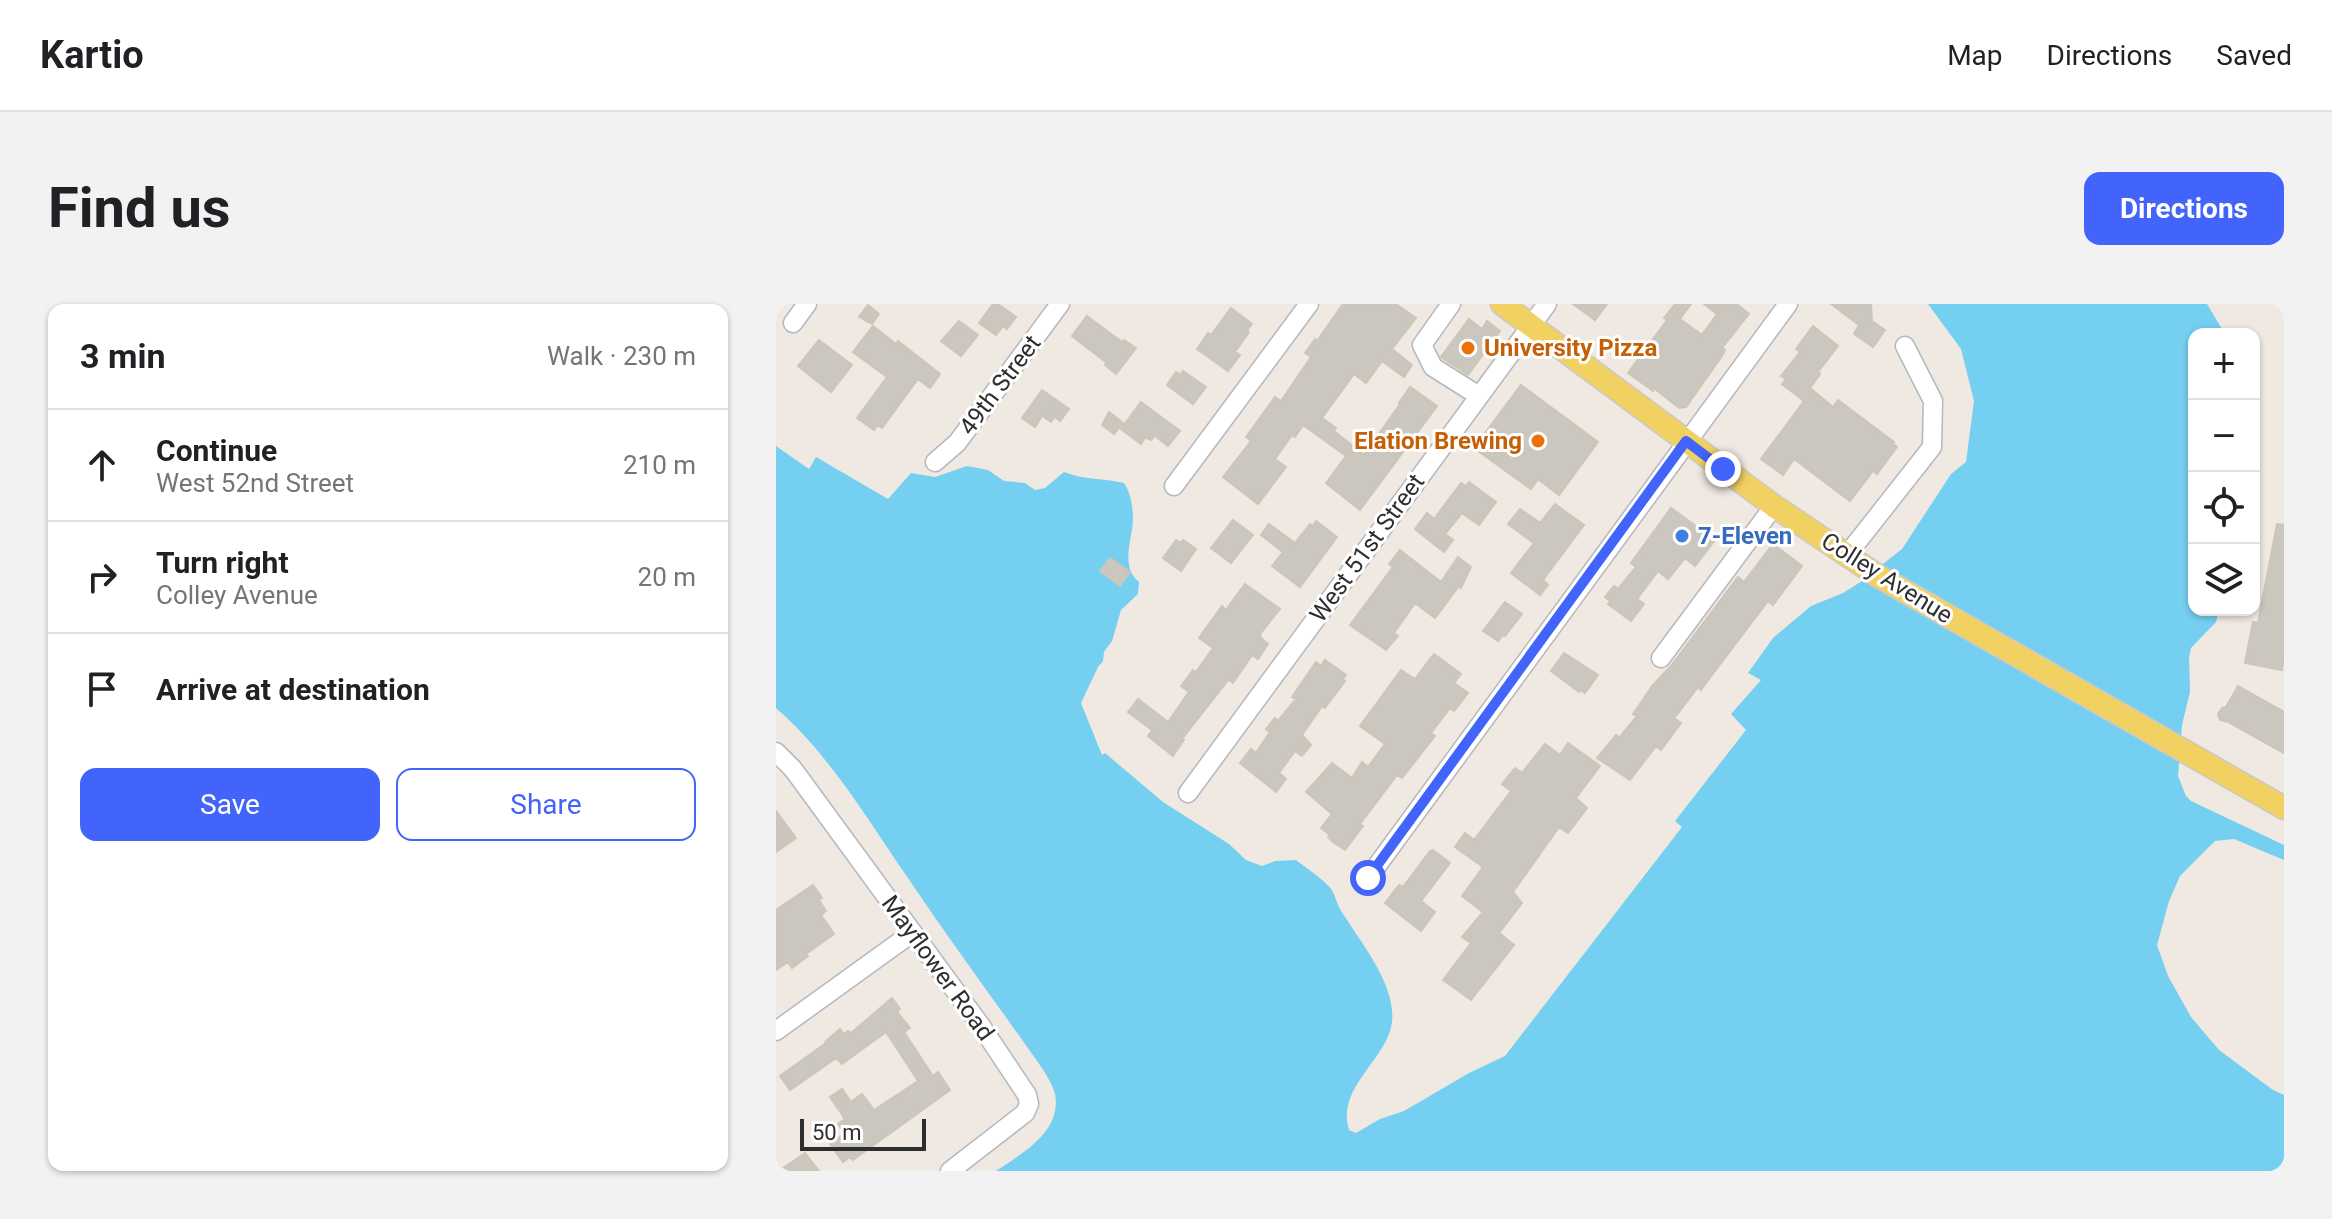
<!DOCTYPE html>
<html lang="en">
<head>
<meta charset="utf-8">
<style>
	body { margin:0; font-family:Roboto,sans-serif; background:#f2f2f2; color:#202124 }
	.controls { position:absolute; right:24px; top:24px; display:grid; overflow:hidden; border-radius:16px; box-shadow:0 2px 6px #0004 }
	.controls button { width:72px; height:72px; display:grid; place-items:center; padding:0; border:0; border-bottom:2px solid #e0e0e0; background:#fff; color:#202124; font:40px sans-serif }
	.scale { position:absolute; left:24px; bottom:20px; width:126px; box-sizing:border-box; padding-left:8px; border:4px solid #2e2e2e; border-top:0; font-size:22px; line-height:28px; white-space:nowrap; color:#2e2e2e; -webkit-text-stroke:6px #fff; paint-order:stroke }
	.stop { position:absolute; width:24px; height:24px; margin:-18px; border:6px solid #4264fb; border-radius:50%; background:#fff }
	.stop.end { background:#4264fb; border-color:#fff; box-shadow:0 2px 8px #0008 }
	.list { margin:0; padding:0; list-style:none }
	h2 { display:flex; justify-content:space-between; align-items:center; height:104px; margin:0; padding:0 32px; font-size:34px }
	h2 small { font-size:26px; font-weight:400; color:#757577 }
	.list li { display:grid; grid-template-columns:52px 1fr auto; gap:24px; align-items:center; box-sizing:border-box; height:112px; padding:0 32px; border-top:2px solid #e0e0e0 }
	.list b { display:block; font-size:30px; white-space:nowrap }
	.list p { margin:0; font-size:26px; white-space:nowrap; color:#757577 }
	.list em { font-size:26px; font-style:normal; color:#757577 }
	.actions { display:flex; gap:16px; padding:24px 32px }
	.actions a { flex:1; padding:18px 0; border:2px solid #4264fb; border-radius:16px; text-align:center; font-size:28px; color:#4264fb }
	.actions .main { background:#4264fb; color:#fff }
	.icon { flex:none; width:44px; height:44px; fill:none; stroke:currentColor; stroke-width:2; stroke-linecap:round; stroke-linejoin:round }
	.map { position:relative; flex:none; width:1508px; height:867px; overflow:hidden; border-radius:16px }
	header { display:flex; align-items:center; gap:48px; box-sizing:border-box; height:112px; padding:0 40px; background:#fff; border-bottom:2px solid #e0e0e0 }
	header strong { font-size:38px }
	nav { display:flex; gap:44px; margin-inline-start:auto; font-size:28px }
	.intro { display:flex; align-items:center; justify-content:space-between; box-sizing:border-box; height:192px; padding:0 48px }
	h1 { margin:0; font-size:56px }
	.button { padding:20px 36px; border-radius:16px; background:#4264fb; color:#fff; font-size:28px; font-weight:700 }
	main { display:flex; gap:48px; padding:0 48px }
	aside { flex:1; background:#fff; border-radius:16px; box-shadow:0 2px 6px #0004 }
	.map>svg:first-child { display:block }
	.water { fill:#75cff0 }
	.building { fill:#cbc7bf; stroke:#cbc5ba; stroke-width:2 }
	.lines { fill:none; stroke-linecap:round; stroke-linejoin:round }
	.minor-casing { stroke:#b4b7c1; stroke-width:21 }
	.major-casing { stroke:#c9c9c9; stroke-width:25 }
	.minor { stroke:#fff; stroke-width:18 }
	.major { stroke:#f2d163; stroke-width:22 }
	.route { stroke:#4264fb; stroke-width:10 }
	.food-dot { fill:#e8710a; stroke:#fff; stroke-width:3 }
	.shop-dot { fill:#3f7fe0; stroke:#fff; stroke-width:3 }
	.labels { text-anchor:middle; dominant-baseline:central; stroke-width:6; stroke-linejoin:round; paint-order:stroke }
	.food-label { font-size:24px; font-weight:bold; fill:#c56008; stroke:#fff; text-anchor:start }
	.street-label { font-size:24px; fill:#2e2e2e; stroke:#fff }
	.shop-label { font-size:24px; font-weight:bold; fill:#366cbe; stroke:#fff; text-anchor:start }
</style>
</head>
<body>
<header>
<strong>Kartio</strong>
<nav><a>Map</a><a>Directions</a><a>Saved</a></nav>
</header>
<div class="intro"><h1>Find us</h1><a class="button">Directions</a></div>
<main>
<aside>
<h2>3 min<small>Walk · 230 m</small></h2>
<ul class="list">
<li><svg class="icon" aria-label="ahead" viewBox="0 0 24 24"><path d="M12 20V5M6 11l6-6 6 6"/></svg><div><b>Continue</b><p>West 52nd Street</p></div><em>210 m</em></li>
<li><svg class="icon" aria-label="right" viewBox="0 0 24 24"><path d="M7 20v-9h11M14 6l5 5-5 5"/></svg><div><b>Turn right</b><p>Colley Avenue</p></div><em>20 m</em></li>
<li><svg class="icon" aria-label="arrive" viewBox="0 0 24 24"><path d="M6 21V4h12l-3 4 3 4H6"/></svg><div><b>Arrive at destination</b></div></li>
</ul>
<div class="actions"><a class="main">Save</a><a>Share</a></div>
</aside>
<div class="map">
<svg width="1508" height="867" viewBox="0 0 1508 867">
	<rect width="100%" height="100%" fill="#efe9e1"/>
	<path class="water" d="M1152,0H1431L1449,30H1418V306H1443L1440,318L1415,344L1413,354L1414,388L1406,421L1402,472L1410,492L1415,497L1508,541V556L1458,535L1439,537L1404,572L1393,597L1381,641L1392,672L1415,713L1443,746L1497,786L1508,791V867H220C246,849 286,828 279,790C277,782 272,774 268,767C224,704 177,641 134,577C93,518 55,452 0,404V142L33,165L40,153L112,195L135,169L159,173L191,162L212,166L228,177L249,179L259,186L269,184L288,168C308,176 327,174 348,179C355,190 357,203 357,216C356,237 344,262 363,278L362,290L345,306L336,337L328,348L327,357L322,363L305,399L326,451L329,449L387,498L453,540L470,556L486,562L499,557L520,556C530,564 552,578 557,588C560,594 561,600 564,605C583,637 627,687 614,727C603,761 561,786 573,826L580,829L604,815L628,807L693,769L729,752L906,523L899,517L970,426L955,410L985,376L972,369L997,334L1035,302L1067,289L1083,279L1126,245L1175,170L1190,158L1198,97L1185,45Z"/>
	<path class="building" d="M217,0H222L240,13L231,25L227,22L220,31L203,19Z
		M567,0H620L640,14L616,45L636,61L628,73L606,57L590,79L578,70L546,114L560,124L558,127L588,151L624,100L623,99L634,83L661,102L584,206L550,179L570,152L527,121L519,133L516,131L499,155L510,163L482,200L447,173L475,137L470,133L499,93L505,97L535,53L529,49L539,35L541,37Z
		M797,0H831L819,16Z
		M899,0H915L904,15L926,31L941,10L928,0H961L973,10L946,44L949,46L946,52L910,103L903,104L878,84L877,87L852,69L891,16L888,14Z
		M1055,0H1095L1096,17L1109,26L1097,43L1078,30L1083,21Z
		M92,1L103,10L96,20L83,13Z
		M455,4L476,20L471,26L473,28L459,48L464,51L452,67L421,45L432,29L435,31Z
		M311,12L346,38L348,36L360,44L340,70L329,61L331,59L296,32Z
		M693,15L706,25L711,17L724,27L692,71L665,53Z
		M183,17L202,31L185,52L165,37Z
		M97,22L120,40L122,37L164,70L154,84L142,75L106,124L102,121L98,126L81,114L111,73L77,48Z
		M1037,22L1062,42L1042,68L1044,70L1034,84L1057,103L1062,96L1118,138L1117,140L1121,143L1101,170L1097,167L1074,197L1018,155L1007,171L985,155L1028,97L1006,80L1010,75L1005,72L1024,48L1020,45Z
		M43,36L76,61L55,88L22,62Z
		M407,67L430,83L417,100L391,81L400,68L404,71Z
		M745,81L822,138L783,191L762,175L755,185L698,144Z
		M266,86L293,105L284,117L279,113L275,118L266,112L259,123L246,114Z
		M365,98L404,127L392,142L379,132L375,136L369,133L365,140L345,125Z
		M333,108L347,119L338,130L326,121Z
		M693,178L720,198L703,221L686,209L669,230L677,236L668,248L639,225L651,209L658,215L685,179L690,182Z
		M779,200L808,221L767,276L772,281L764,291L735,269L758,239L732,220L744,205L764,219Z
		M895,204L939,236L919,262L909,254L892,275L882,267L861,295L868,300L855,317L832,300L834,297L829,293L838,282L842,285L860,263L855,259Z
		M457,216L477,231L455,259L435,244Z
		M540,217L561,233L524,283L496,262L507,248L485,231L493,220L519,239L534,220L537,222Z
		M1501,220L1508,221V353L1506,366L1469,359L1477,318L1482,319Z
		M400,236L405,239L407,236L420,245L405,267L387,254Z
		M997,240L1026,262L997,301L992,297L930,379L925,386L922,383L907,403L898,414L905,419L885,446L880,442L854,476L821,454L840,431L843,434L861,412L857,410L877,381L895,362L962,273L968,278Z
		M624,246L665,278L682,253L695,263L685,284L683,282L659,314L639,299L618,329L622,332L610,346L574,321L617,263L613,260Z
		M334,254L354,268L344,282L324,267Z
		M469,280L504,305L484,330L485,334L492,340L482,355L476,351L457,379L453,375L406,435L408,436L397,452L372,432L376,426L352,408L362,395L392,418L413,388L405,382L417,366L420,368L437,344L423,334L446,302L450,306Z
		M729,298L746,310L729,332L727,331L722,337L707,327Z
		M788,349L822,371L809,389L805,386L803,388L775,367Z
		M658,350L685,370L678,379L692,389L678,407L674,404L655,429L659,432L626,474L621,471L584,520L587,522L569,546L557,538L552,533L554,531L545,524L556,510L530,488L556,459L576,474L586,458L592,463L609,440L584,422L625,366L639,375Z
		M549,356L570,371L567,375L569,377L549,404L546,402L526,431L535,441L526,452L519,447L503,469L510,475L500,488L464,459L475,445L480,449L494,428L490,425L499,414L502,417L520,395L516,393L540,358L545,362Z
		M1462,382L1508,408V449L1452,418L1444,416L1442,410L1446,404L1450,403Z
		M792,439L824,462L800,494L811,504L792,529L783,523L737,588L746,599L723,629L738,641L695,696L667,676L695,639L686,633L707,608L686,592L707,563L679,543L689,529L698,536L735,487L726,480L739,464L746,469L769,440L784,451Z
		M0,507L20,534L0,548Z
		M657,546L674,559L645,597L659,608L645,627L609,599L623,581L627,583L654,547Z
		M37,581L46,594L43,596L50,607L45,611L58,630L30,650L32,652L16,664L12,658L0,666V606Z
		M116,694L124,705L121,708L134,724L128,728L157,772L162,768L174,786L77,856L74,853L67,858L54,840L69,829L62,820L69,815L54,793L66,785L75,798L86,790L98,806L142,777L110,728L66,760L60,754L14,786L4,772L50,739L49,738L64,725L68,730L72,727L75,729Z
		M29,849L43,867H3Z"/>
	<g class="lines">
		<g class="minor-casing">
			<path id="minor" d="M675,0L646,41L657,63L703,92
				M17,19L31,0
				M159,158L181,139L284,0
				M398,182L533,0
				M1071,251L1156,143L1157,97L1129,42
				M885,354L998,202
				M0,448L17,465L205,722L251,791L253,800L249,809L174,867
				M412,489L771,0
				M592,574L1012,0
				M0,727L136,629"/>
		</g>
		<g class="major-casing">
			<path id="major" d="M726,0L998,202L1102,272L1508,504"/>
		</g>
		<use href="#minor" class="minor"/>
		<use href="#major" class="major"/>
	</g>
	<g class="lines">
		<path class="route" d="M592,574L910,137L947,165"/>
	</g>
	<g class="food-dot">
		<circle cx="692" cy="44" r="8"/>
		<circle cx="762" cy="137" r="8"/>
	</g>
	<circle class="shop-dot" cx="906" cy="232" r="8"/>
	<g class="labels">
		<g class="food-label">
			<text x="708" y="44">University Pizza</text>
			<text x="746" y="137" text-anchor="end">Elation Brewing</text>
		</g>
		<g class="street-label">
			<text transform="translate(224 81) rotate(-53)">49th Street</text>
			<text transform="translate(591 244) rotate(-54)">West 51st Street</text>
			<text transform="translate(1111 274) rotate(32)">Colley Avenue</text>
			<text transform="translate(162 664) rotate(54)">Mayflower Road</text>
		</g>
		<g class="shop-label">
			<text x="922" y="232">7-Eleven</text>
		</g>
	</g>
</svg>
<div class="controls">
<button>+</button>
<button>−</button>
<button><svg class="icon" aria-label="locate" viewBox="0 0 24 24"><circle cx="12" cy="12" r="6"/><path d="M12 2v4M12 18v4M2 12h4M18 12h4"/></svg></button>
<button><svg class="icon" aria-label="layers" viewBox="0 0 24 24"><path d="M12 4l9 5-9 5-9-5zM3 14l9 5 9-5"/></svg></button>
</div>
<div class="scale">50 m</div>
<div class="stop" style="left:592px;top:574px"></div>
<div class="stop end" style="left:947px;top:165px"></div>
</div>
</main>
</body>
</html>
